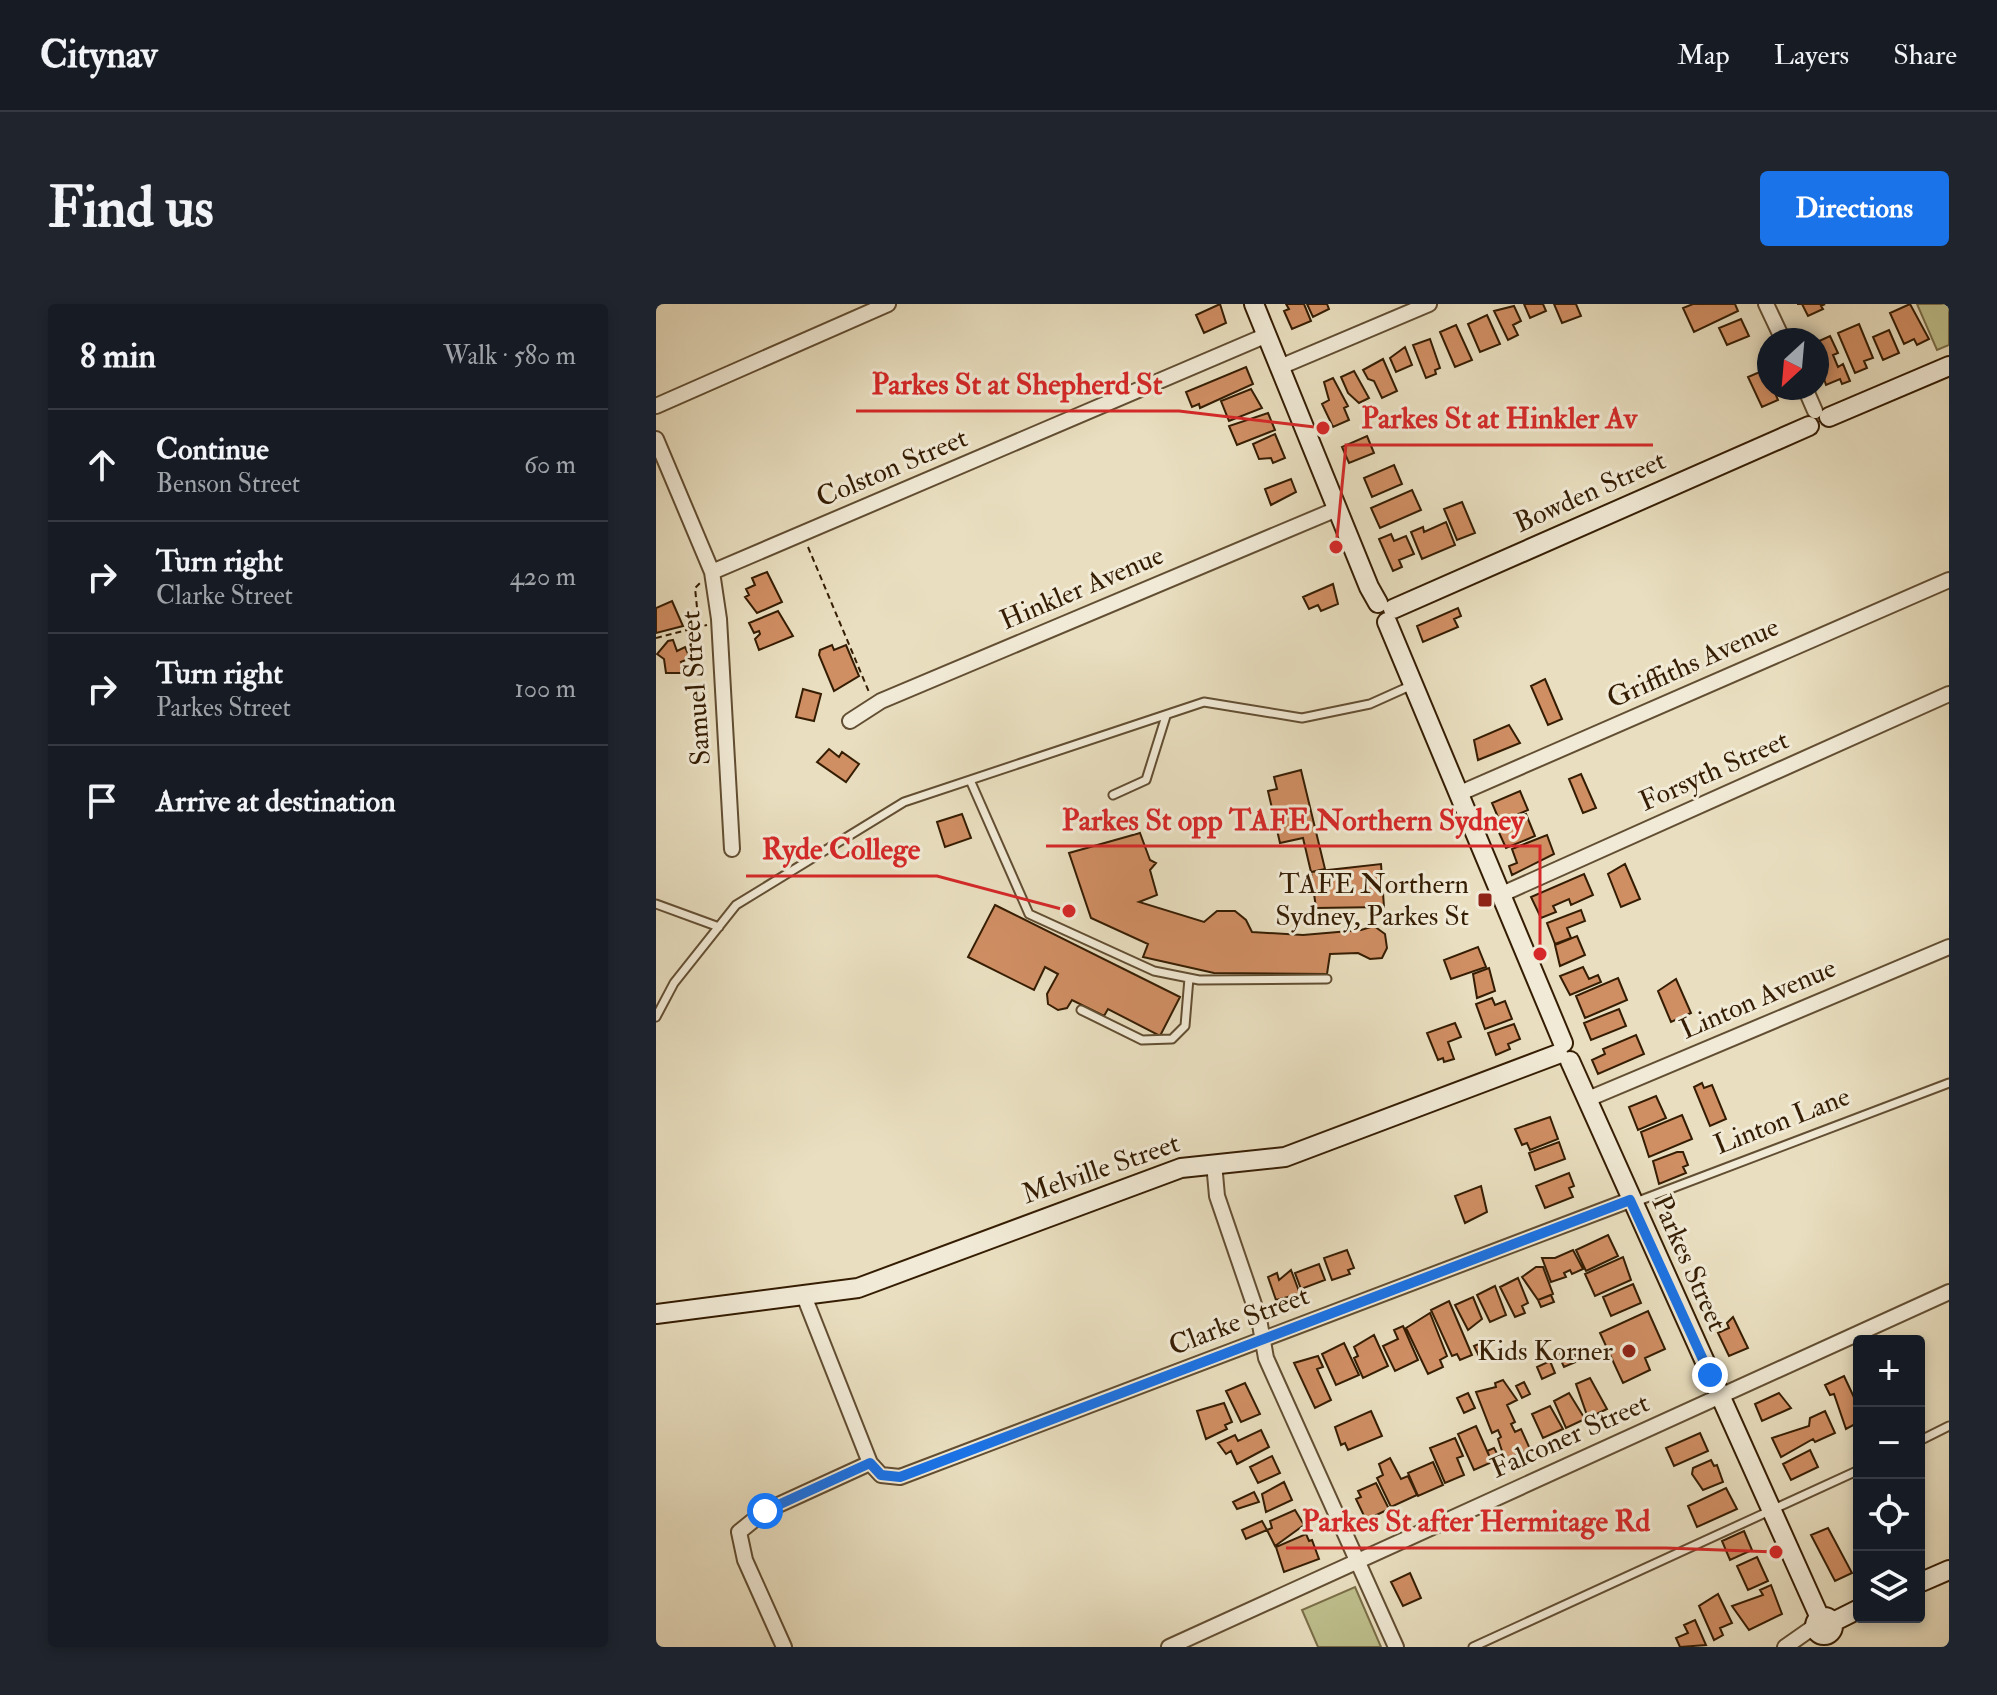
<!DOCTYPE html>
<html lang="en">
<head>
<meta charset="utf-8">
<style>
	body { margin:0; font-family:"IM FELL Double Pica",serif; background:#20242c; color:#f1f3f6 }
	.controls { position:absolute; right:24px; bottom:24px; display:grid; overflow:hidden; border-radius:8px; box-shadow:0 4px 12px #0003 }
	.controls button { width:72px; height:72px; display:grid; place-items:center; padding:0; border:0; border-bottom:2px solid #363941; background:#171b24; color:#f1f3f6; font:40px sans-serif }
	.compass { position:absolute; left:1101px; top:24px; width:72px; height:72px; border-radius:50%; background:#171b24; box-shadow:0 4px 12px #0003; rotate:206deg }
	.stop { position:absolute; width:24px; height:24px; margin:-18px; border:6px solid #1a73e8; border-radius:50%; background:#fff }
	.stop.end { background:#1a73e8; border-color:#fff; box-shadow:0 2px 8px #0008 }
	.list { margin:0; padding:0; list-style:none }
	h2 { display:flex; justify-content:space-between; align-items:center; height:104px; margin:0; padding:0 32px; font-size:34px }
	h2 small { font-size:26px; font-weight:400; color:#9ea1a6 }
	.list li { display:grid; grid-template-columns:52px 1fr auto; gap:24px; align-items:center; box-sizing:border-box; height:112px; padding:0 32px; border-top:2px solid #363941 }
	.list b { display:block; font-size:30px; white-space:nowrap }
	.list p { margin:0; font-size:26px; white-space:nowrap; color:#9ea1a6 }
	.list em { font-size:26px; font-style:normal; color:#9ea1a6 }
	.icon { flex:none; width:44px; height:44px; fill:none; stroke:currentColor; stroke-width:2; stroke-linecap:round; stroke-linejoin:round }
	.map { position:relative; flex:none; width:1293px; height:1343px; overflow:hidden; border-radius:8px }
	header { display:flex; align-items:center; gap:48px; box-sizing:border-box; height:112px; padding:0 40px; background:#171b24; border-bottom:2px solid #363941 }
	header strong { font-size:38px }
	nav { display:flex; gap:44px; margin-inline-start:auto; font-size:28px }
	.intro { display:flex; align-items:center; justify-content:space-between; box-sizing:border-box; height:192px; padding:0 48px }
	h1 { margin:0; font-size:56px }
	.button { padding:20px 36px; border-radius:8px; background:#1a73e8; color:#fff; font-size:28px; font-weight:700 }
	main { display:flex; gap:48px; padding:0 48px }
	aside { flex:1; background:#171b24; border-radius:8px; box-shadow:0 4px 12px #0003 }
	.map>svg:first-child { display:block }
	.green { fill:#bec08d; stroke:#7a6e48; stroke-width:2 }
	.building { fill:#d08e63; stroke:#351d03; stroke-width:2 }
	.lines { fill:none; stroke-linecap:round; stroke-linejoin:round }
	.lane-casing { stroke:#624e32; stroke-width:11 }
	.street-casing { stroke:#624e32; stroke-width:18 }
	.secondary-casing { stroke:#351d03; stroke-width:22 }
	.path { stroke:#351d03; stroke-width:2; stroke-dasharray:6 4; stroke-linecap:butt }
	.lane { stroke:#f1ead6; stroke-width:7 }
	.street { stroke:#f1ead6; stroke-width:14 }
	.secondary { stroke:#f1ead6; stroke-width:18 }
	.route { stroke:#1a73e8; stroke-width:10 }
	.poi-dot { fill:#8f2418; stroke:#f1ead6; stroke-width:3 }
	.labels { text-anchor:middle; dominant-baseline:central; stroke-width:6; stroke-linejoin:round; paint-order:stroke }
	.street-label { font-size:28px; fill:#351d03; stroke:#f1ead6 }
	.poi-label { font-size:28px; fill:#351d03; stroke:#f1ead6; text-anchor:end }
	.leader { fill:none; stroke:#d62828; stroke-width:3 }
	.callout-dot { fill:#d62828; stroke:#f1ead6; stroke-width:3 }
	.callout-label { font-size:30px; text-anchor:middle; font-weight:bold; fill:#d62828; stroke:#f1ead6; stroke-width:6; stroke-linejoin:round; paint-order:stroke }
</style>
</head>
<body>
<header>
<strong>Citynav</strong>
<nav><a>Map</a><a>Layers</a><a>Share</a></nav>
</header>
<div class="intro"><h1>Find us</h1><a class="button">Directions</a></div>
<main>
<aside>
<h2>8 min<small>Walk · 580 m</small></h2>
<ul class="list">
<li><svg class="icon" aria-label="ahead" viewBox="0 0 24 24"><path d="M12 20V5M6 11l6-6 6 6"/></svg><div><b>Continue</b><p>Benson Street</p></div><em>60 m</em></li>
<li><svg class="icon" aria-label="right" viewBox="0 0 24 24"><path d="M7 20v-9h11M14 6l5 5-5 5"/></svg><div><b>Turn right</b><p>Clarke Street</p></div><em>420 m</em></li>
<li><svg class="icon" aria-label="right" viewBox="0 0 24 24"><path d="M7 20v-9h11M14 6l5 5-5 5"/></svg><div><b>Turn right</b><p>Parkes Street</p></div><em>100 m</em></li>
<li><svg class="icon" aria-label="arrive" viewBox="0 0 24 24"><path d="M6 21V4h12l-3 4 3 4H6"/></svg><div><b>Arrive at destination</b></div></li>
</ul>
</aside>
<div class="map">
<svg width="1293" height="1343" viewBox="0 0 1293 1343">
	<rect width="100%" height="100%" fill="#e9dfc0"/>
	<filter id="stains"><feTurbulence type="fractalNoise" baseFrequency=".0025" numOctaves="4"/><feColorMatrix values="0 0 0 0 .2 0 0 0 0 .09 0 0 0 0 .02 0 0 0 .5 -.17"/></filter>
	<radialGradient id="worn" r=".72"><stop offset=".6" stop-color="#630" stop-opacity="0"/><stop offset="1" stop-color="#630" stop-opacity=".3"/></radialGradient>
	<path class="green" d="M1261,0H1293V41L1281,46Z
		M699,1283L725,1343H662L646,1306Z"/>
	<path class="building" d="M564,0L570,19L548,29L540,11Z
		M630,0H648L655,17L636,25L628,7L633,5Z
		M651,0H671L673,5L657,13Z
		M868,0H887L890,7L874,14Z
		M898,0H920L925,12L906,19Z
		M1037,0H1079L1082,7L1038,28L1027,4Z
		M1141,0H1169L1165,2L1167,5L1152,12L1146,0Z
		M1254,0L1273,35L1261,41L1258,35L1248,40L1234,9Z
		M858,2L865,17L857,21L862,31L852,36L838,7Z
		M831,11L844,40L824,48L812,20Z
		M1085,15L1093,32L1071,41L1063,24Z
		M1203,20L1217,54L1208,57L1211,64L1199,69L1182,29Z
		M800,21L816,56L799,63L784,28Z
		M1233,26L1243,49L1227,56L1217,33Z
		M1174,32L1182,49L1177,51L1182,63L1187,60L1194,77L1186,80L1184,75L1170,81L1161,53V38Z
		M774,35L784,64L779,66L780,70L770,74L757,41Z
		M749,43L756,61L740,68L734,54Z
		M727,55L741,87L726,94L718,77L712,75L707,66Z
		M590,63L597,80L544,104L543,100L536,103L530,88Z
		M1113,64V84H1117L1122,96L1106,103L1092,73Z
		M698,67L713,94L703,99L692,89L685,73Z
		M677,74L692,102L688,104L693,116L677,123L666,100L673,96L668,78Z
		M595,85L606,104L573,117L565,97Z
		M612,109L619,126L581,141L573,122Z
		M619,130L629,154L617,159L615,154L603,155L597,140Z
		M711,132L718,149L693,159L686,143Z
		M738,161L746,180L716,193L708,174Z
		M635,175L640,188L615,201L609,185Z
		M756,186L765,206L724,224L715,204Z
		M806,198L819,229L801,236L788,205Z
		M790,218L799,241L766,255L755,228L767,223L768,228Z
		M735,230L738,237L750,232L758,250L743,256L746,263L737,267L723,235Z
		M111,268L126,298L101,309L89,293L93,291L90,285L99,281L96,274Z
		M677,280L682,300L665,307L662,301L653,305L647,293Z
		M16,297L27,322L0,329V304Z
		M802,304L805,312L798,315L802,323L767,338L761,322Z
		M122,307L137,332L103,346L99,335L104,330L103,327L98,329L93,319Z
		M17,336L21,347L29,343L34,354L25,358L30,366L27,369H10L8,355L1,350L12,337Z
		M176,341L178,346L190,341L203,372L178,387L163,351L164,346Z
		M889,375L906,415L892,421L875,382Z
		M147,385L165,390L158,417L140,413Z
		M853,421L864,439L822,456L818,436Z
		M173,445L183,453L186,448L203,460L190,478L161,458Z
		M645,466L669,565L655,568L647,534L624,539L612,487L621,485L618,473Z
		M925,470L940,504L927,509L913,475Z
		M864,487L872,506L844,518L836,499Z
		M306,510L315,534L289,543L281,518Z
		M870,510L879,532L850,544L840,522Z
		M484,529L494,556L500,559L494,566L501,591L483,598L548,618L561,607H579L590,616L596,628L647,631L705,626L718,622L729,630L731,644L726,654L714,655L702,649L674,650L671,670L558,669L487,653L492,640L435,614L413,549Z
		M891,531L898,550L856,571L853,562L861,559L856,545Z
		M725,560L728,603L660,604L655,568Z
		M969,560L984,595L965,603L952,570Z
		M928,570L937,591L915,601L913,595L897,602L900,608L885,614L875,593Z
		M339,601L524,693L504,732L452,705L448,712L416,696L411,704L402,706L392,700L391,690L402,670L389,663L378,686L312,653Z
		M925,606L929,617L911,624L915,634L899,640L891,619Z
		M921,632L929,651L904,662L899,641Z
		M822,643L830,663L795,675L788,656Z
		M927,663L933,675L942,671L945,678L914,691L904,672Z
		M833,664L839,687L821,694L817,670Z
		M962,674L971,696L929,714L920,692Z
		M1020,675L1035,709L1015,718L1002,687Z
		M836,694L839,701L849,697L856,715L829,725L820,700Z
		M963,705L970,722L935,736L928,719Z
		M799,719L805,733L792,738L798,755L788,758L787,754L782,756L771,729Z
		M858,720L864,735L852,740L854,745L840,751L832,729Z
		M980,731L988,750L942,770L936,756L949,750L947,745Z
		M1046,779L1048,784L1056,781L1070,815L1054,822L1038,783Z
		M1000,792L1010,814L982,826L973,803Z
		M1026,811L1036,835L993,853L985,828Z
		M894,813L902,835L874,846L871,839L866,841L859,825Z
		M903,838L909,855L879,866L873,849Z
		M1021,848H1027L1032,861L1027,863L1030,869L1003,880L997,857Z
		M913,869L918,882L913,884L917,893L889,904L880,882Z
		M825,882L831,908L809,919L799,892Z
		M952,931L962,952L930,967L920,946Z
		M691,946L698,964L692,966L694,970L676,976L668,954Z
		M917,946L927,965L916,970L914,966L908,969L910,973L895,978L886,954H899Z
		M967,953L975,976L939,992L929,970Z
		M663,960L669,976L645,985L639,969Z
		M880,963H887L897,990L882,996L866,973Z
		M635,966L644,990L620,996L612,973L621,969L623,976Z
		M862,974L872,999L866,1002L869,1009L859,1013L844,983Z
		M977,980L985,999L955,1012L947,993Z
		M839,982L850,1011L834,1018L821,991Z
		M895,991L898,998L885,1003L882,996Z
		M817,993L826,1015L812,1026L799,1001Z
		M793,997L816,1051L804,1056L801,1050L796,1052L775,1006Z
		M992,1007L1009,1045L989,1054L994,1066L967,1079L944,1029Z
		M774,1009L791,1052L784,1056L787,1063L772,1070L750,1024Z
		M1077,1013L1092,1044L1073,1052L1062,1029L1073,1024L1071,1019Z
		M747,1022L762,1056L739,1067L727,1042L742,1035L738,1026Z
		M718,1031L732,1062L707,1074L698,1054L702,1052L698,1043Z
		M827,1038L832,1048L823,1052L818,1042Z
		M688,1039L703,1071L680,1081L666,1050Z
		M916,1044L922,1057L908,1063L902,1050Z
		M662,1052L667,1063L661,1065L675,1096L659,1104L638,1059Z
		M894,1057L899,1069L886,1075L881,1063Z
		M1188,1072L1203,1104V1118L1190,1125L1178,1090L1174,1091L1169,1081Z
		M934,1074L951,1105L932,1114L920,1080Z
		M847,1076L861,1096L851,1101L859,1118L855,1120L859,1128L865,1125L874,1145L849,1156L842,1135L845,1133L842,1126L836,1129L820,1088L840,1083L839,1079Z
		M868,1078L874,1090L866,1094L860,1082Z
		M589,1079L604,1110L585,1118L570,1087Z
		M812,1089L819,1104L808,1109L801,1094Z
		M913,1089L929,1115L910,1124L898,1097Z
		M1123,1089L1135,1104L1106,1117L1099,1100Z
		M568,1099L576,1118L569,1121L571,1125L550,1135L541,1107Z
		M894,1102L907,1125L887,1134L876,1110Z
		M715,1107L726,1132L692,1146L689,1139L685,1141L679,1123Z
		M1169,1107L1179,1129L1159,1138L1157,1135L1125,1153L1116,1134L1153,1122L1154,1114Z
		M820,1122L836,1158L818,1166L802,1130Z
		M605,1126L613,1143L581,1160L575,1147L570,1150L562,1139L579,1131L582,1137Z
		M1044,1129L1052,1147L1018,1162L1010,1144Z
		M799,1134L807,1152L801,1154L808,1171L789,1179L774,1144Z
		M838,1144L844,1155L836,1158L831,1147Z
		M1154,1146L1162,1163L1135,1176L1127,1160Z
		M616,1152L624,1169L602,1179L594,1163Z
		M734,1154L745,1175L752,1172L761,1191L735,1203L721,1174L727,1171L723,1160Z
		M1055,1156L1058,1162L1061,1161L1067,1178L1047,1186L1036,1170L1037,1164Z
		M777,1158L787,1181L762,1192L752,1169Z
		M628,1178L636,1196L610,1208L606,1190Z
		M720,1179L733,1205L710,1216L700,1195L705,1193L702,1187Z
		M1070,1184L1081,1205L1041,1223L1032,1202Z
		M598,1188L603,1198L581,1205L577,1198Z
		M639,1206L648,1221L619,1242L611,1226L616,1224L614,1217Z
		M606,1217L611,1226L590,1235L586,1226Z
		M1172,1224L1196,1269L1179,1277L1155,1231Z
		M1088,1227L1096,1246L1074,1256L1066,1237Z
		M650,1230L653,1237L656,1236L663,1255L628,1268L620,1243Z
		M1101,1253L1112,1277L1092,1286L1081,1262Z
		M754,1269L765,1294L747,1302L735,1278Z
		M1115,1281L1126,1310L1093,1326L1076,1302L1107,1291L1104,1286Z
		M1062,1290L1076,1319L1064,1324L1067,1331L1058,1336L1043,1302Z
		M1039,1316L1050,1341L1024,1343L1020,1334L1032,1329L1028,1321Z"/>
	<g class="lines">
		<g class="lane-casing">
			<path id="lane" d="M314,476L373,610L498,667L543,676L671,675
				M457,491L490,476L510,412
				M0,600L63,623
				M425,706L486,736L516,735L529,722L533,674
				M0,713L18,679L80,601L248,498L548,398L646,414L714,400L754,382
				M977,899L1293,779
				M1263,1137L1293,1122
				M817,1343L1203,1166"/>
		</g>
		<g class="street-casing">
			<path id="street" d="M1110,0L1127,36
				M624,63L773,0
				M1149,84L1159,107
				M0,102L232,0
				M0,135L56,268L63,315L76,545
				M56,268L611,31
				M194,417L225,397L681,205
				M802,490L1293,276
				M844,591L1293,390
				M932,795L1293,643
				M558,859L561,892L603,1015L610,1054L740,1343
				M148,992L214,1159L225,1171L244,1173L974,896
				M128,1343L89,1256L83,1228L109,1207L214,1159
				M513,1343L1293,988
				M1129,1343L1159,1322"/>
		</g>
		<g class="secondary-casing">
			<path id="secondary" d="M598,0L713,283L722,299
				M1173,113L1293,62
				M737,305L1153,122
				M731,318L907,739
				M914,757L1164,1314
				M0,1010L202,984L525,864L629,853L902,750
				M1263,1279L1293,1266
				M1159 1322a9 9 0 1 1 18 0a9 9 0 1 1-18 0Z
				M1177,1318L1203,1305"/>
		</g>
		<path class="path" d="M152,243L213,388
			M43,323L39,284L44,279
			M0,334L51,321"/>
		<use href="#lane" class="lane"/>
		<use href="#street" class="street"/>
		<use href="#secondary" class="secondary"/>
	</g>
	<g class="lines">
		<path class="route" d="M109,1207L214,1159L225,1171L244,1173L974,896L1054,1071"/>
	</g>
	<g class="poi-dot">
		<rect x="821" y="588" width="16" height="16" rx="4"/>
		<circle cx="973" cy="1047" r="8"/>
	</g>
	<g class="labels">
		<g class="street-label">
			<text transform="translate(236 164) rotate(-23)">Colston Street</text>
			<text transform="translate(934 188) rotate(-24)">Bowden Street</text>
			<text transform="translate(426 284) rotate(-23)">Hinkler Avenue</text>
			<text transform="translate(1037 359) rotate(-24)">Griffiths Avenue</text>
			<text transform="translate(40 384) rotate(-94)">Samuel Street</text>
			<text transform="translate(1058 467) rotate(-24)">Forsyth Street</text>
			<text transform="translate(1102 695) rotate(-23)">Linton Avenue</text>
			<text transform="translate(1126 817) rotate(-21)">Linton Lane</text>
			<text transform="translate(445 865) rotate(-19)">Melville Street</text>
			<text transform="translate(1033 959) rotate(66)">Parkes Street</text>
			<text transform="translate(583 1017) rotate(-21)">Clarke Street</text>
			<text transform="translate(914 1132) rotate(-24)">Falconer Street</text>
		</g>
		<g class="poi-label">
			<text x="813" y="580">TAFE Northern<tspan x="813" dy="32">Sydney, Parkes St</tspan></text>
			<text x="957" y="1047">Kids Korner</text>
		</g>
	</g>
	<path class="leader" d="M667 124L523 107H200M680 243L690 141H997M884 650L884 542H390M413 607L281 572H90M1120 1248L1010 1244H630"/>
	<g class="callout-dot">
		<circle cx="667" cy="124" r="8"/>
		<circle cx="680" cy="243" r="8"/>
		<circle cx="884" cy="650" r="8"/>
		<circle cx="413" cy="607" r="8"/>
		<circle cx="1120" cy="1248" r="8"/>
	</g>
	<g class="callout-label">
		<text x="361" y="90">Parkes St at Shepherd St</text>
		<text x="843" y="124">Parkes St at Hinkler Av</text>
		<text x="637" y="526">Parkes St opp TAFE Northern Sydney</text>
		<text x="185" y="555">Ryde College</text>
		<text x="820" y="1227">Parkes St after Hermitage Rd</text>
	</g>
	<rect width="100%" height="100%" filter="url(#stains)"/>
	<rect width="100%" height="100%" fill="url(#worn)"/>
</svg>
<div class="controls">
<button>+</button>
<button>−</button>
<button><svg class="icon" aria-label="locate" viewBox="0 0 24 24"><circle cx="12" cy="12" r="6"/><path d="M12 2v4M12 18v4M2 12h4M18 12h4"/></svg></button>
<button><svg class="icon" aria-label="layers" viewBox="0 0 24 24"><path d="M12 4l9 5-9 5-9-5zM3 14l9 5 9-5"/></svg></button>
</div>
<svg class="compass" viewBox="-18 -18 36 36"><path d="M0-13l5 13h-10z" fill="#e53935"/><path d="M0 13l5-13h-10z" fill="#9ea1a6"/></svg>
<div class="stop" style="left:109px;top:1207px"></div>
<div class="stop end" style="left:1054px;top:1071px"></div>
</div>
</main>
</body>
</html>
